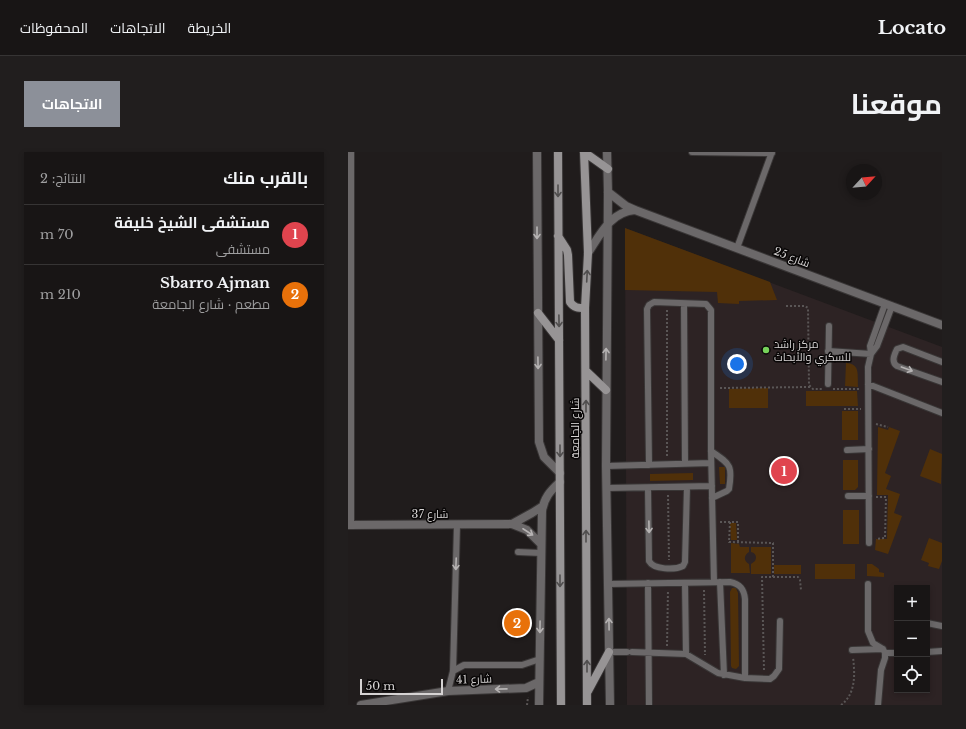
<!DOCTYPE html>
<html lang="ar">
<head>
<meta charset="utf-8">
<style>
	body { margin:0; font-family:"Libre Baskerville",Cairo,serif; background:#211e1e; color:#f1f3f6; direction:rtl }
	.controls { position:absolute; right:12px; bottom:12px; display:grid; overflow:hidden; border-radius:0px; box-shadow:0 2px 6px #0003 }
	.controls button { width:36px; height:36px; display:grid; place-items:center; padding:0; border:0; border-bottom:1px solid #363434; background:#181515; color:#f1f3f6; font:20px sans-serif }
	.compass { position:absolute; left:498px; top:12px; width:36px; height:36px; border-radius:50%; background:#181515; box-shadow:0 2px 6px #0003; rotate:64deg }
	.scale { position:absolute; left:12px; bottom:10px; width:83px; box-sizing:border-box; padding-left:4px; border:2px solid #d6d3d3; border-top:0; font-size:11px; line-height:14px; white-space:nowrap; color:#d6d3d3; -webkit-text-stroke:3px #090707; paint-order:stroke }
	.you { position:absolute; left:389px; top:212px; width:14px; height:14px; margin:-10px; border:3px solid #fff; border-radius:50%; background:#1a73e8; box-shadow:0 0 0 6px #1a73e833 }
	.badge { display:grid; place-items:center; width:26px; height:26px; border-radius:50%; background:#8c9099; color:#fff; font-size:13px; font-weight:700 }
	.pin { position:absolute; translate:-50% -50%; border:2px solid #fff; box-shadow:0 1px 4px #0006 }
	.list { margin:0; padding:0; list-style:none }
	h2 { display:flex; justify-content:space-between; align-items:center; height:52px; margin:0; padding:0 16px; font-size:17px }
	h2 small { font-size:13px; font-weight:400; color:#9f9fa0 }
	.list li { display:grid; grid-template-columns:26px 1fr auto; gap:12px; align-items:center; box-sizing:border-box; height:60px; padding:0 16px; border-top:1px solid #363434 }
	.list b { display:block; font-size:15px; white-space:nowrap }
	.list p { margin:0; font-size:13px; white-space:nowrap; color:#9f9fa0 }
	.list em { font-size:13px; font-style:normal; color:#9f9fa0 }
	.icon { flex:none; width:22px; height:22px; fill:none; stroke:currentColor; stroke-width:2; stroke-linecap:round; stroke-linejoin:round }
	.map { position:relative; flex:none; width:594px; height:553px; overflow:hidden; direction:ltr; border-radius:0px }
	header { display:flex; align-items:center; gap:24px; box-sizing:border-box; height:56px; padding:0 20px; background:#181515; border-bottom:1px solid #363434 }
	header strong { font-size:19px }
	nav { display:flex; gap:22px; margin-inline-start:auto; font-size:14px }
	.intro { display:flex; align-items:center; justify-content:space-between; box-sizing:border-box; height:96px; padding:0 24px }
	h1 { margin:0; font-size:28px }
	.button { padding:10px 18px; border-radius:0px; background:#8c9099; color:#fff; font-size:14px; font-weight:700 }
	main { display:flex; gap:24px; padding:0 24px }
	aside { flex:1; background:#181515; border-radius:0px; box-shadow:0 2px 6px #0003 }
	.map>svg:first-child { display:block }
	.built { fill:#2d2324; fill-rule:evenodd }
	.green { fill:#503009 }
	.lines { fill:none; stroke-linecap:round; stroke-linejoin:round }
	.service-casing { stroke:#393636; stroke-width:8 }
	.minor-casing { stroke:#393636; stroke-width:10 }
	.secondary-casing { stroke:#393636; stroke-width:10 }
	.path { stroke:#5a5656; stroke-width:2; stroke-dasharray:2 2; stroke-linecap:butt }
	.service { stroke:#6b6869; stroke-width:6 }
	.minor { stroke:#6b6869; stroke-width:8 }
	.secondary { stroke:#979495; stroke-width:8 }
	.oneway { stroke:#504e4e }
	.oneway2 { stroke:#b6b3b3 }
	.poi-dot { fill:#76d25a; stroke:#090707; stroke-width:1.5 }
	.labels { text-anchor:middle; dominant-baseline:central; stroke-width:3; stroke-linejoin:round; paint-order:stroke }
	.street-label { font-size:11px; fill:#d6d3d3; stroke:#090707 }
	.poi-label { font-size:11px; fill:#d6d3d3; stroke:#090707; text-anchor:start }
</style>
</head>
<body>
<header>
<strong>Locato</strong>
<nav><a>الخريطة</a><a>الاتجاهات</a><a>المحفوظات</a></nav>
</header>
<div class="intro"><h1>موقعنا</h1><a class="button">الاتجاهات</a></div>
<main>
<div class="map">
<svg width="594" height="553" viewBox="0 0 594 553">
	<rect width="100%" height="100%" fill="#201c1c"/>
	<path class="built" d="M277,76L594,195V553H279ZM549,436H579V538H549Z"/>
	<path class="green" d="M277,76L422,130L429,148L391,149V152L370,151L369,140L277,138Z
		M498,211C513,212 509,223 510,235L497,234Z
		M420,236V256H381V237Z
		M458,239H509L510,254H458Z
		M494,259H510V288H494Z
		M530,275L540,278L541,275L552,279L537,321L543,324L538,337L552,342L546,361L554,364L540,402L527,398L528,387H539L540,343H529Z
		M582,297L594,302L593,332L572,324Z
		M495,308H510V335L507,338H495Z
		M371,315H377V332H372Z
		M345,321V328L302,329V322Z
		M495,358H511V392H495Z
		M382,371H388L389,388H383Z
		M581,386L594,391V409L591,417L580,414L581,411L573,408Z
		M383,391L391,392L392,395H401V400C396,403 395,409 401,412L402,421H383Z
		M403,395H423V422H403V412L407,409C409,405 408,401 403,400Z
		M467,412H507V427H467Z
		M519,412H524L531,417V420L536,421V425L519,424Z
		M426,413H453V422H426Z
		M384,436H388L390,441L391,514L388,517L384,516L383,514L382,440Z"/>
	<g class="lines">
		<g class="service-casing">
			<path id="service" d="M344,0L424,1
				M389,96L424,0
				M336,152L337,311
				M480,199L523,202L529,194L544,154
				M594,210L555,195L549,197C546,203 543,210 549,214L594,230
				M480,232L481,174
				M520,232L594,261
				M499,298L521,297
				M363,299C382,312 385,313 381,337L379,339L364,346
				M301,313L299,157L301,153L306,150L358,152L363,158V299L366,430
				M258,314L363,311
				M259,336L364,334
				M300,336L301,409C306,418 327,418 335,414L337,410L339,335
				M500,344H521
				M521,391L520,215L523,202L522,194L537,152
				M170,400L193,401
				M372,430L376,523
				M300,431L301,553
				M337,431L338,502
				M260,432L382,430C392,432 396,437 397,447V526
				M520,432V479L525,491L535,497L537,501V506L533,518L530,553
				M579,471L594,474
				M504,498L535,497
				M261,500H279
				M284,500L338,502L370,521L397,526L422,527L426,524L431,517L432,469
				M579,500L594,499
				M537,501H549
				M105,519L116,513H174L192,507
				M100,539L105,519L109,373"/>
		</g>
		<g class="minor-casing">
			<path id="minor" d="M2,0V373
				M189,0L191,290L196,305L212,321
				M259,0L260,40L258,314L262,553
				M260,40L278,54L287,58L594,173
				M240,101C252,83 262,60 287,58
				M164,372L184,361L195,354
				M0,373L164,372L179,378L193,392
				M13,553L100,539L178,536L191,530
				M191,553L194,359C196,346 202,339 212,330"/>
		</g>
		<g class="secondary-casing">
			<path id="secondary" d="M210,0L213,553
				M236,0L240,101L237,156L239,553
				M236,0L260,17
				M210,84L219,98L220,103L222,150C226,156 230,156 237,156
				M190,161L211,188
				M238,219L258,238
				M240,539L261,500"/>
		</g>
		<path class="path" d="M438,154H457L460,156L461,233L465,237H475
			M372,236L462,235
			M485,237H513
			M496,257H513
			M528,272L540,275
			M319,304V158
			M320,343L321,408
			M528,345H538L537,386L528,387
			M372,370H390V390
			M382,370L381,390L425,391V425
			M356,438L357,503
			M319,494L320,438
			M416,518L414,425H450L452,428L453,438
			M179,553L180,545
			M493,553C508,542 507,522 505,505"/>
		<use href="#service" class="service"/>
		<use href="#minor" class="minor"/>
		<use href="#secondary" class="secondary"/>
	</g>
	<defs><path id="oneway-shaft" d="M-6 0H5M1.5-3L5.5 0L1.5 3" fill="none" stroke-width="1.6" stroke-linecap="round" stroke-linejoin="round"/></defs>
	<g class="oneway">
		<use href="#oneway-shaft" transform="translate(210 39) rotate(90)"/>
		<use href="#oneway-shaft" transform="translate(239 124) rotate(-87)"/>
		<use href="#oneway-shaft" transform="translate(211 169) rotate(89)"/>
		<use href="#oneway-shaft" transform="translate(238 254) rotate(-90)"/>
		<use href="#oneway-shaft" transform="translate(212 299) rotate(90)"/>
		<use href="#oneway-shaft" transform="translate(238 384) rotate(-90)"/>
		<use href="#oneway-shaft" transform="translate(212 429) rotate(90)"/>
		<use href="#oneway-shaft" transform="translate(239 514) rotate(-90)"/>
	</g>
	<g class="oneway2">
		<use href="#oneway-shaft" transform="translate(189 81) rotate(90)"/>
		<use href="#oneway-shaft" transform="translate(258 202) rotate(-89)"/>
		<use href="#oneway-shaft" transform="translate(190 211) rotate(89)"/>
		<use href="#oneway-shaft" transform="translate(559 217) rotate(20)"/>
		<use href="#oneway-shaft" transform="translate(301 375) rotate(89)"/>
		<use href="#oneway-shaft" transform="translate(180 380) rotate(33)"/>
		<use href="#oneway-shaft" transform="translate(108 412) rotate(92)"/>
		<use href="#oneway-shaft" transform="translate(261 472) rotate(-91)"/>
		<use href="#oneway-shaft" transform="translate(192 475) rotate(91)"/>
		<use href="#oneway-shaft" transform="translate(153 537) rotate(179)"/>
	</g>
	<circle class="poi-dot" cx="418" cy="198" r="4"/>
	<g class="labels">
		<g class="street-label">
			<text transform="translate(444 105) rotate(21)">شارع 25</text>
			<text transform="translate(227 276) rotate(-90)">شارع الجامعة</text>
			<text x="82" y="362">شارع 37</text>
			<text transform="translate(126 527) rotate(-2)">شارع 41</text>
		</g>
		<g class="poi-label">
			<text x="426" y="192">مركز راشد<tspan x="426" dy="13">للسكري والأبحاث</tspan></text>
		</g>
	</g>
</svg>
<div class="controls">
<button>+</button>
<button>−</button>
<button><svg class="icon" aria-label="locate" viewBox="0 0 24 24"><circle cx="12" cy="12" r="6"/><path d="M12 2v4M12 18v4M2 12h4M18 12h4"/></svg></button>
</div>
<svg class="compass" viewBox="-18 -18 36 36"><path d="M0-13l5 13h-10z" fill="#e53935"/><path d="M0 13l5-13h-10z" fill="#9f9fa0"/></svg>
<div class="scale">50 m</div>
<div class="you"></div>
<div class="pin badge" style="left:436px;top:319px;background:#e0444e">1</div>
<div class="pin badge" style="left:169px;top:471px;background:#e8710a">2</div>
</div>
<aside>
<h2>بالقرب منك<small>النتائج: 2</small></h2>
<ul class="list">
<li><span class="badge" style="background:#e0444e">1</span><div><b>مستشفى الشيخ خليفة</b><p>مستشفى</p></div><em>70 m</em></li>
<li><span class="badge" style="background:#e8710a">2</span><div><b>Sbarro Ajman</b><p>مطعم · شارع الجامعة</p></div><em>210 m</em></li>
</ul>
</aside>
</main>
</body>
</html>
